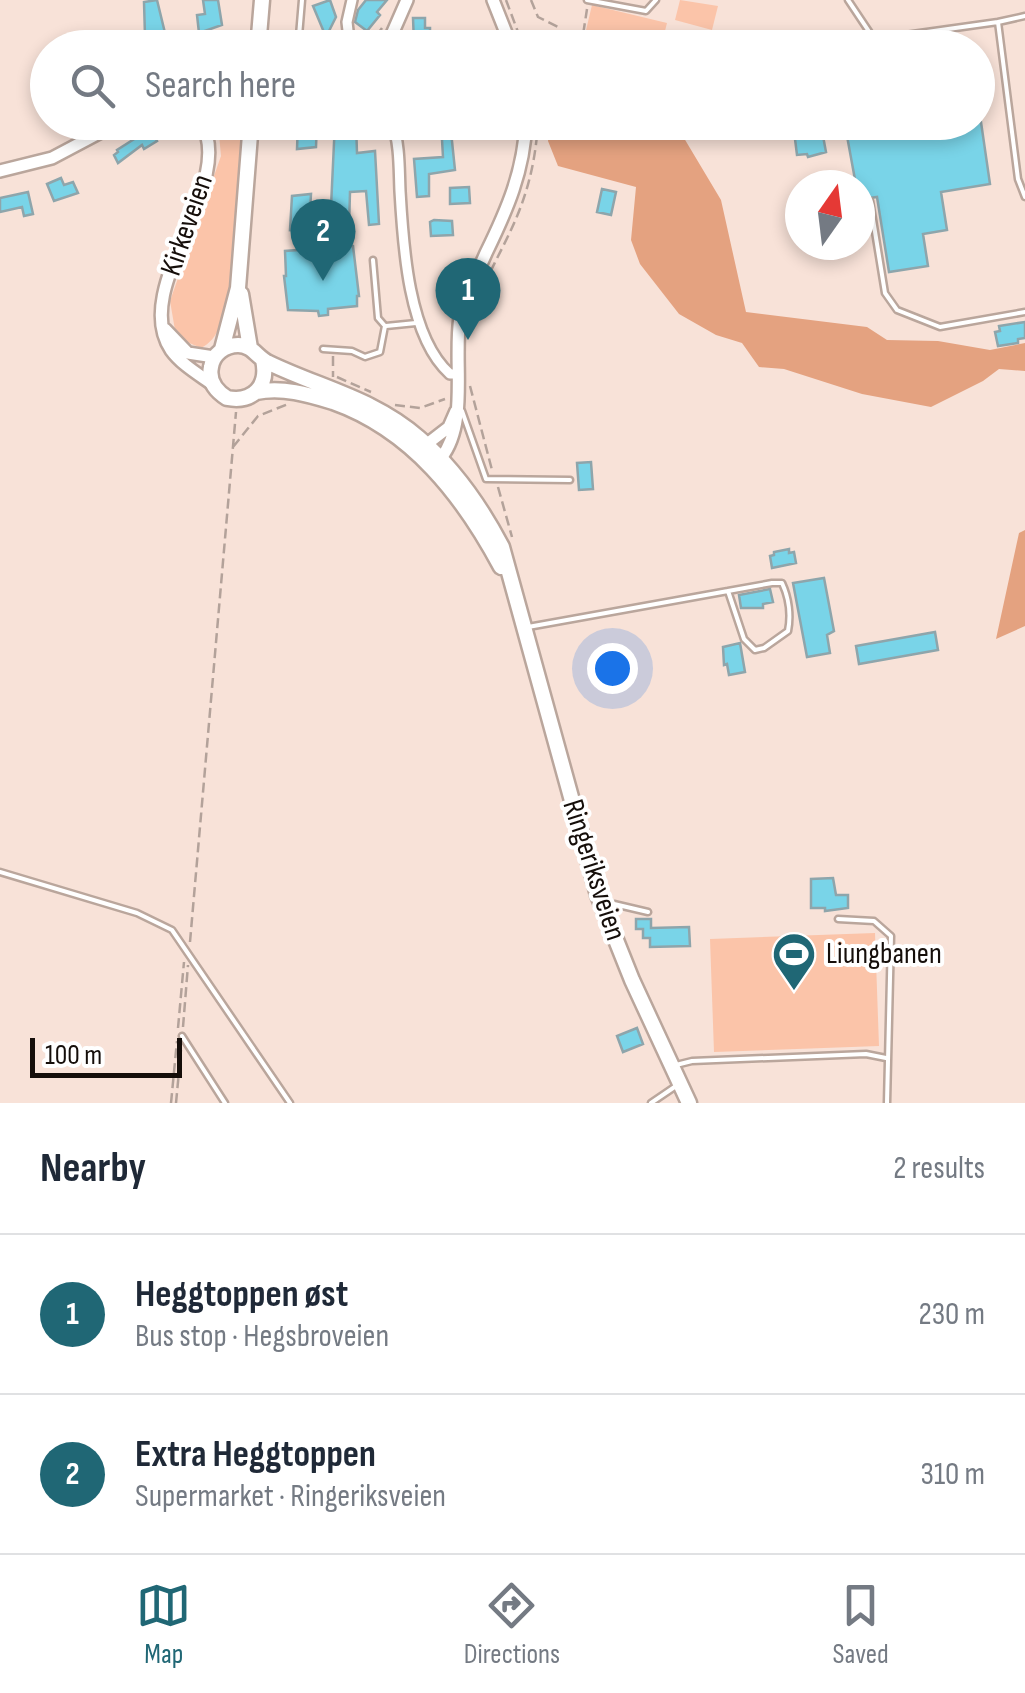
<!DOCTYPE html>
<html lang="en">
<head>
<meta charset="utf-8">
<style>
	body { margin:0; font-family:"Sofia Sans Condensed",sans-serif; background:#f2f2f3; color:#1f2937 }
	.compass { position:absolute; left:785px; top:170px; width:90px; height:90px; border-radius:50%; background:#fff; box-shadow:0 5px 15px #0003; rotate:14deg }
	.scale { position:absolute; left:30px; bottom:25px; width:152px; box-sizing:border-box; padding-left:10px; border:5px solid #150e0a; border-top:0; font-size:28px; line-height:35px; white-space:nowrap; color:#150e0a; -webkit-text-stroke:8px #fff; paint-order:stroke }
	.you { position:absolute; left:612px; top:668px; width:35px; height:35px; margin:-25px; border:8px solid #fff; border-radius:50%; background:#1a73e8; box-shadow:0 0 0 15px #1a73e833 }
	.badge { display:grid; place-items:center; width:65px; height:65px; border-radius:50%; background:#206775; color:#fff; font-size:32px; font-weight:700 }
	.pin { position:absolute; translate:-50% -82px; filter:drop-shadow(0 2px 5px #0008) }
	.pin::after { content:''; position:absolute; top:52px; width:35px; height:30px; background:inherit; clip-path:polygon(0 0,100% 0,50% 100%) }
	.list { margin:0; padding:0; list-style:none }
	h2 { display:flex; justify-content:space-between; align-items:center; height:130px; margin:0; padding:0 40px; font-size:42px }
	h2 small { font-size:32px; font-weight:400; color:#747a83 }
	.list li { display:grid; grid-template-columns:65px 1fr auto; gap:30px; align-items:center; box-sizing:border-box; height:160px; padding:0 40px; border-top:2px solid #e0e1e3 }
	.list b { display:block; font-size:38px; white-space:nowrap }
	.list p { margin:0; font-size:32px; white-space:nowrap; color:#747a83 }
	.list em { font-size:32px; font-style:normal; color:#747a83 }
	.icon { flex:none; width:55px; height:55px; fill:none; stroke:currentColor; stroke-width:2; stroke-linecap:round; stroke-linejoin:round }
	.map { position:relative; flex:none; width:1025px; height:1103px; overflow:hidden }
	.search { position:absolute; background:#fff; box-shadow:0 5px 15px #0003; left:30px; right:30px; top:30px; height:110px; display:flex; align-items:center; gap:25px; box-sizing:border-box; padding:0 35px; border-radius:55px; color:#747a83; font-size:38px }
	.sheet { height:450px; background:#fff }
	nav { display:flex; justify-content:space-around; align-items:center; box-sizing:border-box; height:140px; border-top:2px solid #e0e1e3; background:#fff; font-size:28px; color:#747a83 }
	nav a { display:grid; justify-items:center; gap:5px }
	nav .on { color:#206775 }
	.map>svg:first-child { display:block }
	.green { fill:#fbc4a9 }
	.forest { fill:#e4a280 }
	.building { fill:#79d4e8; stroke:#8ea5ab; stroke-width:2.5 }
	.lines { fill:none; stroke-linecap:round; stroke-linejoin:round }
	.lane-casing { stroke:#baa69c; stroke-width:9 }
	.street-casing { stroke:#baa69c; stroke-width:14 }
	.secondary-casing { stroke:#baa69c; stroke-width:16 }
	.primary-casing { stroke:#baa69c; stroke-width:19 }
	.path { stroke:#b3a29a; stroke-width:2.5; stroke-dasharray:10 5; stroke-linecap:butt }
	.lane { stroke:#fff; stroke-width:4 }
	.street { stroke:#fff; stroke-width:9 }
	.secondary { stroke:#fff; stroke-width:11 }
	.primary { stroke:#fff; stroke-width:14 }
	.labels { text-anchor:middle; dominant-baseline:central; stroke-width:8; stroke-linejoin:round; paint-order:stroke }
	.street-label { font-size:30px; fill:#150e0a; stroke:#fff }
	.poi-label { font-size:30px; fill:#150e0a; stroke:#fff; text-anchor:start }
</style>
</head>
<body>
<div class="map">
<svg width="1025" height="1103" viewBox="0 0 1025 1103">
	<rect width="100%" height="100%" fill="#f8e2d8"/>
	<path class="green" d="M680,0L718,6L712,30L675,20Z
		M592,5L667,23L661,47H582Z
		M214,123H243L228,300C223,319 219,339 201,348L180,339L175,330L170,301L221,156L219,134Z
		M875,933L879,1046L714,1052L710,939Z"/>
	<path class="forest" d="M550,123H675L721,200L746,312L867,327L887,340L938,341L990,350L1025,343V371L999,369L983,381L931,407L862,394L784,369L759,367L742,343L716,335L679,314L640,264L631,240L636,187L558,166L548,141Z
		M1025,530V626L996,639L1019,533Z"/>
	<path class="building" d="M157,0L165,33L145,36L144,2Z
		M203,0H218L222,25L199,33L197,15L205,14Z
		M330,0L336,17L326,37L313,6Z
		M366,0H387L377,12L380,15L367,31L355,22L358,10Z
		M413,18H425V28H430V48H417V43H414Z
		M317,122L316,147L297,149L298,123Z
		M335,122H356L357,153L375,151L379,224L369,225L366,191L350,192L349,227L330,228Z
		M425,122L422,138H405L403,123Z
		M441,122H450L455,170L429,174V196L417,197L414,159L443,157Z
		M931,122L932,125L981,122L990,184L941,192L947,230L923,234L928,266L889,272L877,197L863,199L860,185H856L847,136Z
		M150,129L157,141L144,149L142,145L118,163L114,155L118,152L117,150Z
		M816,131L817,137L823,136L826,152L808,157L807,154L797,155L795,139L804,138L803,132Z
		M61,178L64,185L73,182L78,193L54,201L47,184Z
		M469,187L470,203L450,204V188Z
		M602,189L616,192L611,215L597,212Z
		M28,192L33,214L24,216L22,207L0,212V198Z
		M311,194L309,228L290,230L292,196Z
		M434,220L452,221L453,235L431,236L430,222Z
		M353,246L359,296H357V306L328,309V315L319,316L318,311L288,310L284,276H286L285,251Z
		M1025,322V338L1018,339V343L998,346L995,332L1000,331L999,326Z
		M591,462L593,489L579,490L577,463Z
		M789,549V553L794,552L796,563L772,568L770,556L774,555V552Z
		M824,578L834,631L827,635L830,653L807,657L793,583Z
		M770,589L773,602L763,604V608H741L739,595Z
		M935,632L938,650L859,664L856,646Z
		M740,643L745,672L729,675L727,664L724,665L723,647Z
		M833,878L836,895H848V908L825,911V908H811V879Z
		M636,919H651V928L689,927L690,946L650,947V938H643V929H636Z
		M637,1028L643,1044L623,1052L617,1036Z"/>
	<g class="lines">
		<g class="lane-casing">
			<path id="lane" d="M587,0L646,11L656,0
				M848,0L880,48
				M998,22L1025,16
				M876,42L884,38L998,22L1018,179L1025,197
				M298,48L302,0
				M870,201L885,293L897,310L940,327L1025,312
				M386,326L416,323
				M323,349L352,351L365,357L380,352L385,326L378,318L373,260
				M462,411L486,479L570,480
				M772,583H782C789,598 791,616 788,631L764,648L755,650L744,639L728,591Z
				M528,627L728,591
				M0,872L137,913L172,930L290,1103
				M607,906L614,904L648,912
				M838,919L874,921L891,936L887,1103
				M182,1036L225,1103
				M676,1065L692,1061L866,1054L886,1058
				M651,1103L676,1086"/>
		</g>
		<g class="street-casing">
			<path id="street" d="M350,48L347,22L352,0
				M392,122C400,144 399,169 400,191C403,244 408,337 450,374H456"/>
		</g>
		<g class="secondary-casing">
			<path id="secondary" d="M493,0L512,48
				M386,48L407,0
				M201,122C238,184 129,287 171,350C181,364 198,374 212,384
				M0,171L52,158L120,122
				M165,329L188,353L214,357
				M426,449L427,444L449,427L456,411
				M432,459L441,458C469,423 453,361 460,317C464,295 477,274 486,253C507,210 524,171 526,122"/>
		</g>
		<g class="primary-casing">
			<path id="primary" d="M258,48L262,0
				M241,294L250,348
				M222,349L238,288L251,122
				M263,360C269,386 253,403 227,398C216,391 208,381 211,367C213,354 225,345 238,345C253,345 257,358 269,363C321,388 375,399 419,438C454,468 481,507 502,547L598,895L632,980L689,1103
				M256,392C283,387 307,394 333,402C412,430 463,496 501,567"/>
		</g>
		<path class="path" d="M506,0L524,48
			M531,0L538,17L558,27L567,48
			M561,34L572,36L582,33
			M368,48L382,28
			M581,48L587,9
			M471,328C477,290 500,256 515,221C529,189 536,157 538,122
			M333,356V377
			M337,377L371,392
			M470,386L492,470
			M395,405L420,408L445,399
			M233,447L258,416L288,404
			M498,487L512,537
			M190,942L236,412
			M183,1027L188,965
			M178,1028L184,962
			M171,1103L177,1041
			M176,1103L181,1050"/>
		<use href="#lane" class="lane"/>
		<use href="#street" class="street"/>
		<use href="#secondary" class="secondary"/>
		<use href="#primary" class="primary"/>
	</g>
	<defs>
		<g id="stadium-pin" transform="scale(2.25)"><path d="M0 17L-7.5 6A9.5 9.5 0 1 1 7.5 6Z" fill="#206775" stroke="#fff"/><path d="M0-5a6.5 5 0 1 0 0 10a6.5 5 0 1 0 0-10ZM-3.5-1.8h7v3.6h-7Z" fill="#fff"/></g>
	</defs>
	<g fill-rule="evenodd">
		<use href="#stadium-pin" x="794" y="954"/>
	</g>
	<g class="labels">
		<g class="street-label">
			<text transform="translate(187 225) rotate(-71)">Kirkeveien</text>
			<text transform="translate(594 870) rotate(72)">Ringeriksveien</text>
		</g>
		<g class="poi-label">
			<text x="826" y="954">Liungbanen</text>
		</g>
	</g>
</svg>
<svg class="compass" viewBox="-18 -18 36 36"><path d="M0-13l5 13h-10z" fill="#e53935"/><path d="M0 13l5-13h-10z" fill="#747a83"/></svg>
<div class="scale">100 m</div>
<div class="you"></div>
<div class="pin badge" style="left:468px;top:340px">1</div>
<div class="pin badge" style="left:323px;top:281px">2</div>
<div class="search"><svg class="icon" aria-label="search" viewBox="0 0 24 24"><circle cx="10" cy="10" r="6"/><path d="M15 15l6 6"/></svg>Search here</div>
</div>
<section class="sheet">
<h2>Nearby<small>2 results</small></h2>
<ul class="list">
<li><span class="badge">1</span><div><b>Heggtoppen øst</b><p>Bus stop · Hegsbroveien</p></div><em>230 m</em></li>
<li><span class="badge">2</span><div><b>Extra Heggtoppen</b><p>Supermarket · Ringeriksveien</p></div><em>310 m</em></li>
</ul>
</section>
<nav>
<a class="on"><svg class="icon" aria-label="map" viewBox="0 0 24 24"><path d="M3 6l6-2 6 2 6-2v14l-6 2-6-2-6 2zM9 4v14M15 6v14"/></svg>Map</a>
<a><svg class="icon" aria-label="directions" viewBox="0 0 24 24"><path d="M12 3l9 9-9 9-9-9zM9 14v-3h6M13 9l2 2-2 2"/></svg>Directions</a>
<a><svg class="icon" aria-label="saved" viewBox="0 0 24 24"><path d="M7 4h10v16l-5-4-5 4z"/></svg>Saved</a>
</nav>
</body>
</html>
